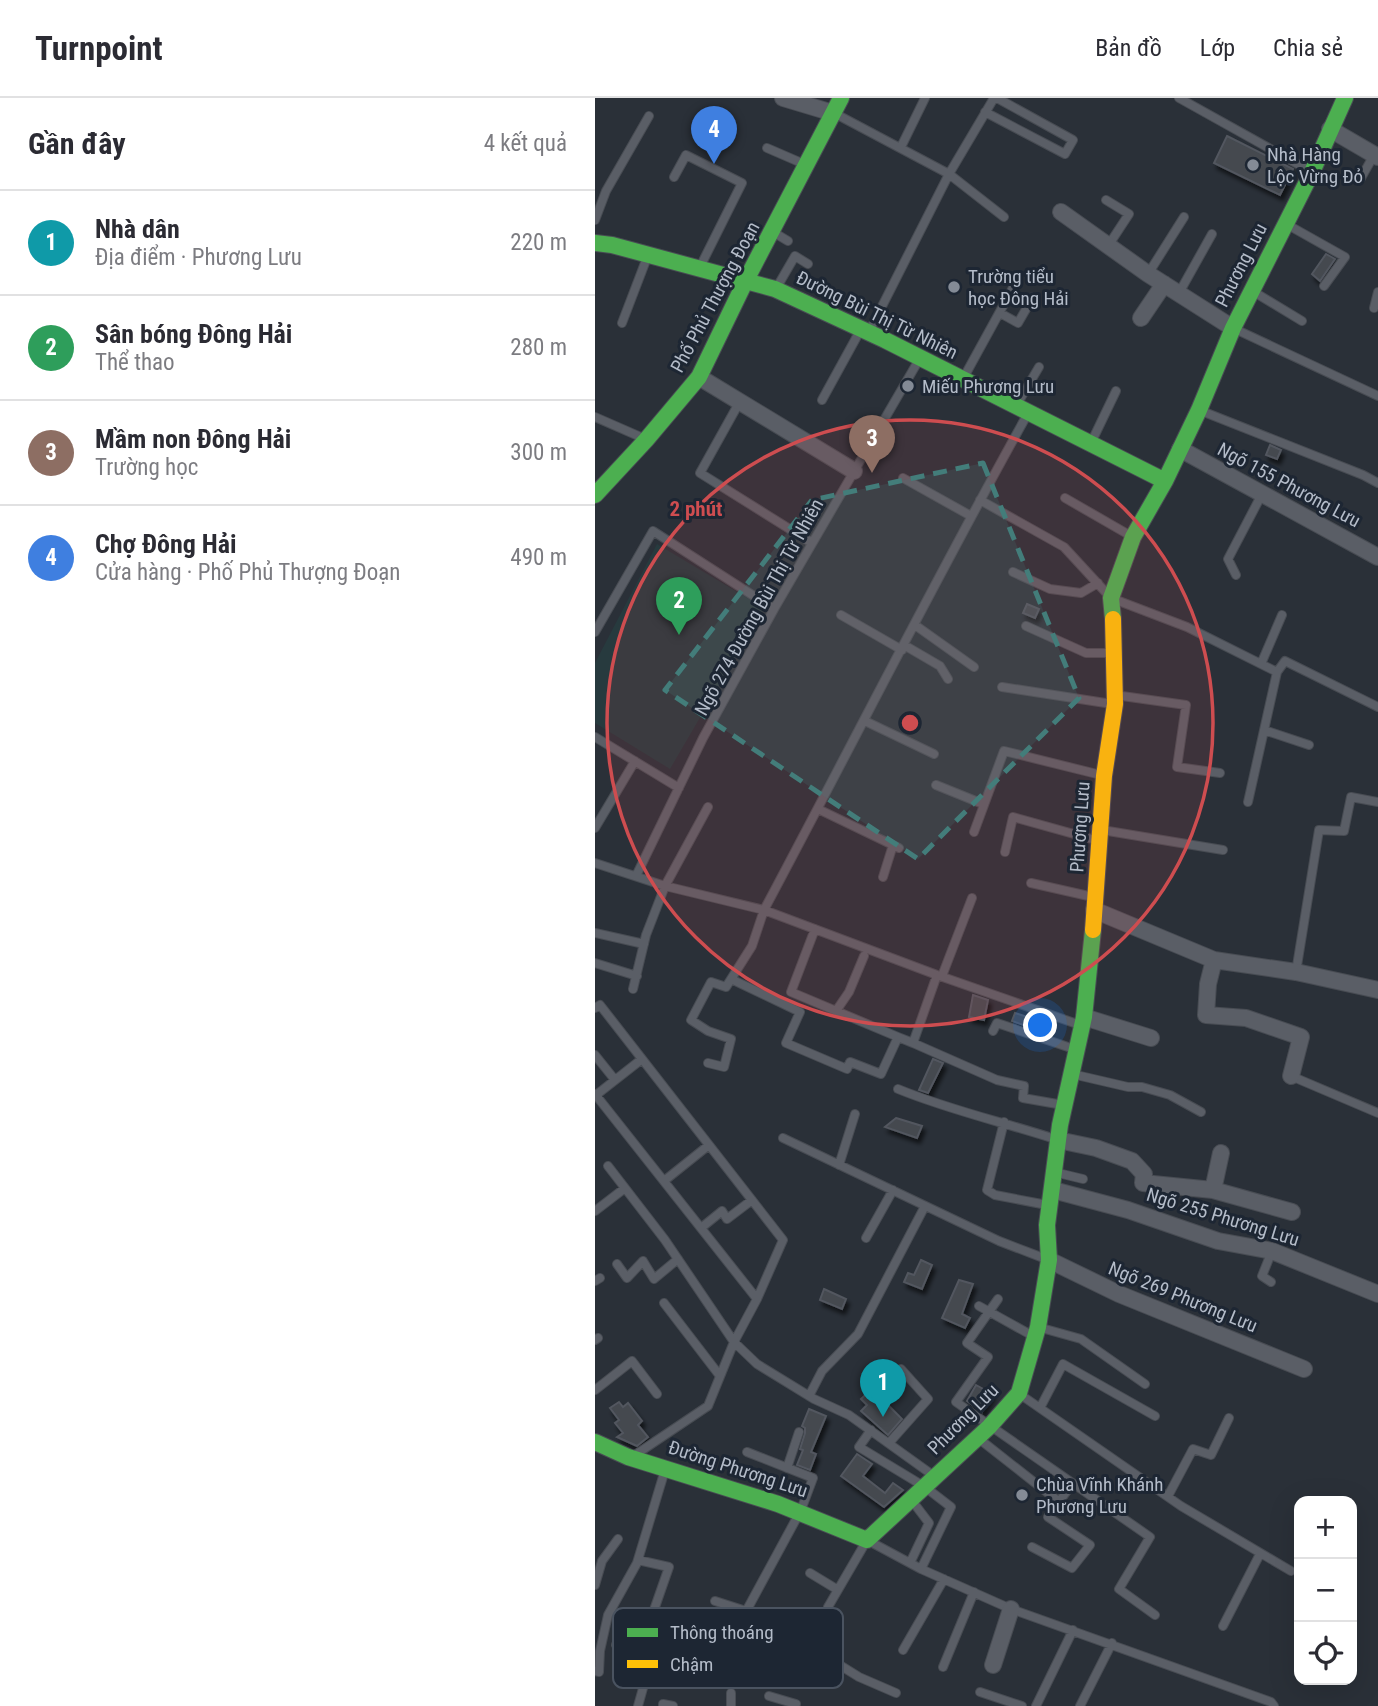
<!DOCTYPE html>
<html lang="vi">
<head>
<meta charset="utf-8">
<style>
	body { margin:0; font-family:"Roboto Condensed",sans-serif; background:#f7f7f7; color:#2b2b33 }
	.controls { position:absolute; right:21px; bottom:21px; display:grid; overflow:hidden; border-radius:14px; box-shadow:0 7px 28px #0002 }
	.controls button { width:63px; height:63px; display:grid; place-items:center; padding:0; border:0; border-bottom:2px solid #e1e1e2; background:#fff; color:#2b2b33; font:35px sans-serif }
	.you { position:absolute; left:446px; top:928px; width:24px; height:24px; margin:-18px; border:5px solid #fff; border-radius:50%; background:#1a73e8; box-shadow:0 0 0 10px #1a73e833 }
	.badge { display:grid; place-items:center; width:46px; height:46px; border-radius:50%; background:#848b96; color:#fff; font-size:23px; font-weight:700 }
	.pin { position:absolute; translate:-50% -58px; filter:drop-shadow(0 2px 4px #0008) }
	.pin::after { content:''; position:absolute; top:37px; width:24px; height:21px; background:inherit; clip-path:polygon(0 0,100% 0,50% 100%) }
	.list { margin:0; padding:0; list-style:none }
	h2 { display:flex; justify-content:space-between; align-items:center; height:91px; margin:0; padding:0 28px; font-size:30px }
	h2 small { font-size:23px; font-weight:400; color:#7c7c81 }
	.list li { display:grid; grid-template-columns:46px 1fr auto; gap:21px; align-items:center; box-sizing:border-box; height:105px; padding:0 28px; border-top:2px solid #e1e1e2 }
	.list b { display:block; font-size:26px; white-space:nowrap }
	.list p { margin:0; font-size:23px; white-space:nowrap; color:#7c7c81 }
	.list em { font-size:23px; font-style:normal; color:#7c7c81 }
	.icon { flex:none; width:38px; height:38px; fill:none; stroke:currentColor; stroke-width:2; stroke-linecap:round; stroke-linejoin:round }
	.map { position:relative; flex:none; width:783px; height:1608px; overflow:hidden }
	header { display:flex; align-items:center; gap:42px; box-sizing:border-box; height:98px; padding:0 35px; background:#fff; border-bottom:2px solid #e1e1e2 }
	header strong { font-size:33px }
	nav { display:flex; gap:38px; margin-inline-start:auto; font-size:24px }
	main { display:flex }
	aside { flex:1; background:#fff }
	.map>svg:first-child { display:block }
	.pitch { fill:#273a3e }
	.building { fill:#444950; stroke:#52575f; stroke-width:2; filter:url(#shadow) }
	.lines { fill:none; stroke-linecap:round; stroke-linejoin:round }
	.lane-casing { stroke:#484c53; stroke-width:10 }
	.street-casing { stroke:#484c53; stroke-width:18 }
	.fast-casing { stroke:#484c53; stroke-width:18 }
	.slow-casing { stroke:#484c53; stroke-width:18 }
	.lane { stroke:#5a5e66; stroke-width:8 }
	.street { stroke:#5a5e66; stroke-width:16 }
	.fast { stroke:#4caf50; stroke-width:16 }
	.slow { stroke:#ffc107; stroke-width:16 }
	.marked { fill:#308480; fill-opacity:0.2; stroke:#308480; stroke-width:5; stroke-dasharray:14 9; stroke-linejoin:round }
	.ring { fill:none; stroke:#ce4d50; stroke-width:3.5 }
	.poi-dot { fill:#848b96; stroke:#1d2633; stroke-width:2.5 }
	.labels { text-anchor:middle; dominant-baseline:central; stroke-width:6; stroke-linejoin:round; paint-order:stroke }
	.poi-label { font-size:19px; fill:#b4bcc9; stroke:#1d2633; text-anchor:start }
	.street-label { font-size:19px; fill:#b4bcc9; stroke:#1d2633 }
	.key { fill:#1d2633; stroke:#4a5360; stroke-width:2 }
	.key-label { font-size:19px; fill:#b4bcc9 }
	.centre { fill:#ce4d50; stroke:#1d2633; stroke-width:3.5 }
	.ring-label { font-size:21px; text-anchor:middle; font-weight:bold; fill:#ce4d50; stroke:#1d2633; stroke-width:6; stroke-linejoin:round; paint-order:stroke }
</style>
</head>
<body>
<header>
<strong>Turnpoint</strong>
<nav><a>Bản đồ</a><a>Lớp</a><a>Chia sẻ</a></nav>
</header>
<main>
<aside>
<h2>Gần đây<small>4 kết quả</small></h2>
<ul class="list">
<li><span class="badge" style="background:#0f9aa8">1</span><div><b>Nhà dân</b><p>Địa điểm · Phương Lưu</p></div><em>220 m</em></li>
<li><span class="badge" style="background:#2e9e5b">2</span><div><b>Sân bóng Đông Hải</b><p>Thể thao</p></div><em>280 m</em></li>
<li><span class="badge" style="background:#8d6e63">3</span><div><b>Mầm non Đông Hải</b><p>Trường học</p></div><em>300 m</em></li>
<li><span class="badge" style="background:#3f7fe0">4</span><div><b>Chợ Đông Hải</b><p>Cửa hàng · Phố Phủ Thượng Đoạn</p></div><em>490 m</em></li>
</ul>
</aside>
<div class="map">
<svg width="783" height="1608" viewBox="0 0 783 1608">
	<defs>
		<filter id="shadow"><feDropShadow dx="3" dy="5" stdDeviation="2" flood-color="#0009"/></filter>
	</defs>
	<rect width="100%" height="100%" fill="#2a3038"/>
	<path class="pitch" d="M62,446L169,510L75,671L0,625V565Z"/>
	<path class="building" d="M632,38L698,71L685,97L619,65Z
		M731,156L740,161L725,183L717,176Z
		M675,347L686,352L682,361L671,357Z
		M432,506L444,511L440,520L428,515Z
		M378,897L393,902L389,922L374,919Z
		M420,915L445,923L442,932L417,923Z
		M338,961L348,965L333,995L324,992Z
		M301,1020L327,1028L322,1040L290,1029Z
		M326,1162L337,1167L327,1191L309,1184L313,1175L319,1177Z
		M364,1182L378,1186L367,1216L375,1220L370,1230L347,1220Z
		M229,1191L251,1201L247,1211L225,1202Z
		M381,1287L397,1296L387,1314L372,1303Z
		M277,1291L307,1321L293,1337L266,1313L272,1307L266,1301Z
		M24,1304L28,1309L33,1305L47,1323L43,1327L53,1339L42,1348L22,1339L28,1335L20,1325L24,1322L15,1310Z
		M214,1311L231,1318L216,1354L221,1356L215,1372L202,1367L208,1352L205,1351L210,1335V1330L207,1328Z
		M262,1356L277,1366L268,1378L290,1395L298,1385L308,1392L289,1409L246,1378Z"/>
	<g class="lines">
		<g class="lane-casing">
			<path id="lane" d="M584,0L715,73
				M390,14L470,56L478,42L402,0
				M239,15L354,76L409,119
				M306,49L330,0
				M172,50L209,66
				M79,79L91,57L147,85L105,169
				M766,80L779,57
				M511,102L534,116L513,148
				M0,122L11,93L54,18
				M693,127L750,159L729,188
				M178,134L193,143
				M553,176L589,119
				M182,189L200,158L213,166
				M659,194L707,223
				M584,195L617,136
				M779,210L783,194
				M405,215L423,225L438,199
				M27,225L53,157
				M640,231L783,298
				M275,232L354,76L399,0
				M369,279L419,188
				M227,302L266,231
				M144,305L105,375L217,445
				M421,308L444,269
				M604,312L768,377L783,385
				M0,319L48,340
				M496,345L521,293
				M308,380L376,418
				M470,400L536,438
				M385,402L469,449L516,500L592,529L682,574L690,563L783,609
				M418,474L455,491L486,495L503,485
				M641,477L633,461L667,396
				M246,517L307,552
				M320,527L379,569
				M431,528L491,555H518
				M0,534L58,433L179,511
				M309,547L345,568L353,581
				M666,566L687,517
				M407,589L517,606
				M520,597L591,607L582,669L625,675
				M270,623L339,656
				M669,632L714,647
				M0,639L84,690
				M341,687L388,706
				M653,704L682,574
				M223,711L304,750
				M0,730L40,663
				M507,732L628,752
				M379,734L409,653L506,677
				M410,754L418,719L504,743
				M0,765L70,788L169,812L342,877L485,927
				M41,778L108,640L179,511L325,260
				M288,779L298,747
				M436,785L498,799
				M220,831L196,894L303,939L318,945L342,877
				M0,835L49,846
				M0,865L42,878
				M701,874L724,732L749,733L756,699L783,704
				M347,878L377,800
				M136,881L205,914L191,945L252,971L255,964L286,976L303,939
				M38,891L51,837L70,788L113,709
				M0,910L5,907L188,1142L162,1201L139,1244L113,1308L40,1357
				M241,913L254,894L269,858
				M398,933L402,925L479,951
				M318,945L402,982L429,988L428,1000L468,1007
				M0,957L20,982
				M113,965L129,969L136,941L113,933L96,922L116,884L131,889L157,848L169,812C257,647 341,480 432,317
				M477,976L533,989H547L575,997L606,1014
				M696,978L783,1015
				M303,991C354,1012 408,1024 460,1041
				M0,996L162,1201
				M1,997L47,961
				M409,1024L392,1092L400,1097L452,1107
				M188,1040L404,1143L451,1161
				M244,1067L260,1016
				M13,1068L70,1142L139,1244L162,1266L219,1301L254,1317L339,1378
				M459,1074L488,1081
				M69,1083L114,1047
				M0,1113L30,1090
				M106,1130L127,1113L132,1121L157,1102
				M271,1140L298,1092
				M22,1166L32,1180L48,1163L59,1181L83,1161
				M0,1183L5,1180
				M676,1184L667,1178L677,1153
				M403,1201L372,1245L393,1259L361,1304L555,1439L524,1491L560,1517
				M69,1205L125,1278
				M384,1208L438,1238
				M443,1229L486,1241L550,1286
				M0,1242L3,1240
				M0,1292L37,1263L62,1296
				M426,1297L586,1408L696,1473
				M214,1298L227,1273L263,1236L330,1108
				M445,1310L468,1266L560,1318
				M276,1332L264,1349L330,1389L356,1409L326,1471
				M383,1340L463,1403
				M294,1345L333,1301L306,1271
				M192,1370L204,1334
				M573,1398L598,1351L616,1357L634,1320
				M437,1449L477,1470L495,1447L453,1419L477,1386
				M315,1465L334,1425L318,1404
				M215,1475L243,1492
				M0,1487L7,1463L23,1441
				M120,1503L151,1513
				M50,1521L68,1532L50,1568
				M628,1528L665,1456
				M135,1543L206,1412L218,1380L152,1354
				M21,1547L27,1531L39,1523L50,1521L59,1512L74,1469L43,1462
				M308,1552L349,1481
				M348,1569L379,1494
				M0,1573L4,1574L5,1553L13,1517L42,1465L70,1372
				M385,1594L427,1608
				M301,1595L264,1579L227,1556L225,1539L233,1509L272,1442L326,1471L416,1511L676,1604L679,1608
				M174,1598L201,1606L200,1608
				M43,1608L50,1583
				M68,1608V1606L78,1608
				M136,1608V1595
				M441,1608L478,1532
				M485,1608L517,1545"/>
		</g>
		<g class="street-casing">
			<path id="street" d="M188,0L238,15
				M735,31L783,59
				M466,114L553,176L638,230
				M546,220L569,186
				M104,279L259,373
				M585,351L783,459
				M499,812L619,862L701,874L783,892
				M619,862L613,886L611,917L651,920L706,939L696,978
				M489,919L556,940
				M463,1042L501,1050L537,1063L549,1076L548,1085L618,1092L697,1114
				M458,1092L533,1112L623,1143L677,1153L783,1196
				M618,1092L626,1055
				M454,1162L524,1196L709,1271
				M398,1567L416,1511"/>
		</g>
		<g class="fast-casing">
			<path id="fast" d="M0,145L17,147L180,191L290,242L570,383
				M0,397L51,342L104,279L150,184L246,0
				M518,521L516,500L538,439L570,383L604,312L638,230L717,74L750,0
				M0,1344L33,1359L183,1406L272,1442L394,1329L424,1295L443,1229L454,1162L452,1127L465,1027L489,919L498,832"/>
		</g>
		<g class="slow-casing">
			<path id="slow" d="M498,832L509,678L520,606L518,521"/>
		</g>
		<use href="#lane" class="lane"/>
		<use href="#street" class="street"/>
		<use href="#fast" class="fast"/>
		<use href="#slow" class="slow"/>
	</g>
	<path class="marked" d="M388,365L484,600L323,761L70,592L217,402Z"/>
	<circle cx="315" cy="625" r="303" fill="#ce4d50" fill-opacity=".12"/>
	<circle class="ring" cx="315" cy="625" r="303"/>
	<g class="poi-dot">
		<circle cx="658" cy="67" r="7"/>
		<circle cx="359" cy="189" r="7"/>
		<circle cx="313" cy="288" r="7"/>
		<circle cx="427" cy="1397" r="7"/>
	</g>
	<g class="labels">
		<g class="poi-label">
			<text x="672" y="56">Nhà Hàng<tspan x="672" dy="22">Lộc Vừng Đỏ</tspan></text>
			<text x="373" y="178">Trường tiểu<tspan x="373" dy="22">học Đông Hải</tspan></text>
			<text x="327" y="288">Miếu Phương Lưu</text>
			<text x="441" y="1386">Chùa Vĩnh Khánh<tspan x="441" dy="22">Phương Lưu</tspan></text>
		</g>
		<g class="street-label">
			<text transform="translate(646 167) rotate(-63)">Phương Lưu</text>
			<text transform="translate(120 199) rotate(-62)">Phố Phủ Thượng Đoạn</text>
			<text transform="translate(282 217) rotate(26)">Đường Bùi Thị Từ Nhiên</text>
			<text transform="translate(694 387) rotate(28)">Ngõ 155 Phương Lưu</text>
			<text transform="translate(164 509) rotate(-61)">Ngõ 274 Đường Bùi Thị Từ Nhiên</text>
			<text transform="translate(485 729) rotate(-86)">Phương Lưu</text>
			<text transform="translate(628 1119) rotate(17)">Ngõ 255 Phương Lưu</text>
			<text transform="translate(588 1199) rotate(22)">Ngõ 269 Phương Lưu</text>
			<text transform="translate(368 1321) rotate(-45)">Phương Lưu</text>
			<text transform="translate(143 1371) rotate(18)">Đường Phương Lưu</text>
		</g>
	</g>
	<rect x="18" y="1510" width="230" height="80" rx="10" class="key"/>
	<rect x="32" y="1530" width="31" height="9" fill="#4caf50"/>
	<rect x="32" y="1562" width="31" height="8" fill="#ffc107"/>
	<g class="key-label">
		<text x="75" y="1541">Thông thoáng</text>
		<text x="75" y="1573">Chậm</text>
	</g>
	<circle cx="315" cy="625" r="10" class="centre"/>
	<g class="ring-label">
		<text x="101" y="418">2 phút</text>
	</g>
</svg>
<div class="controls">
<button>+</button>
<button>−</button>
<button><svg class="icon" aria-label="locate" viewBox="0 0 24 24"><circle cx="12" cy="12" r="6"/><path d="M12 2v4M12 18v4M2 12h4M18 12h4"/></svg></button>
</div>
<div class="you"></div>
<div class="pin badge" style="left:288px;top:1319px;background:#0f9aa8">1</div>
<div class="pin badge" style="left:84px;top:537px;background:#2e9e5b">2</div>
<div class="pin badge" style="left:277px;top:375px;background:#8d6e63">3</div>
<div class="pin badge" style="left:119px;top:66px;background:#3f7fe0">4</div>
</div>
</main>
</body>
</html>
